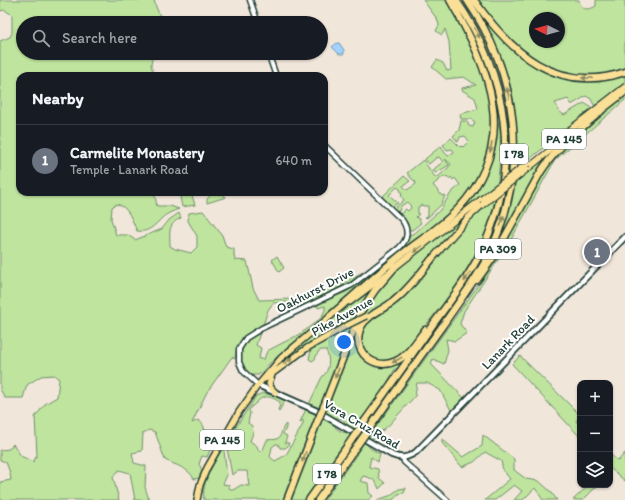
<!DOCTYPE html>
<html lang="en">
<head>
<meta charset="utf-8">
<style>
	body { margin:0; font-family:Itim,sans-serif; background:#242831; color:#f1f3f6 }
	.controls { position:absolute; right:12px; bottom:12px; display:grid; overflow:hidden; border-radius:8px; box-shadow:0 1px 3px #0004 }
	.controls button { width:36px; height:36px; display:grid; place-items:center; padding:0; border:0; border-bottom:1px solid #363941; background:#171b24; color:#f1f3f6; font:20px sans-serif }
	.compass { position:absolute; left:529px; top:12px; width:36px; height:36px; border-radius:50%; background:#171b24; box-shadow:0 1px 3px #0004; rotate:276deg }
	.you { position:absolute; left:344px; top:342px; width:14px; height:14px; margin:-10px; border:3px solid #fff; border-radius:50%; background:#1a73e8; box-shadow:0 0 0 6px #1a73e833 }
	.badge { display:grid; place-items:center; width:26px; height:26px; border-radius:50%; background:#1f6fb2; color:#fff; font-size:13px; font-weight:700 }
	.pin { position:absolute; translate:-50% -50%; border:2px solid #fff; box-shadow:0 1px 4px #0006 }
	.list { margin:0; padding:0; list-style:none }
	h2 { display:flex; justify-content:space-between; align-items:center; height:52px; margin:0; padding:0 16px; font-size:17px }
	h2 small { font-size:13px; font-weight:400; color:#9ea1a6 }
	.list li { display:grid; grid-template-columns:26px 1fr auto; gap:12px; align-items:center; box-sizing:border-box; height:72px; padding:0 16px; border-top:1px solid #363941 }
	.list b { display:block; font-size:15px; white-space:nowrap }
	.list p { margin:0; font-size:13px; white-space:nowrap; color:#9ea1a6 }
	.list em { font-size:13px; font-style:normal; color:#9ea1a6 }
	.icon { flex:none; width:22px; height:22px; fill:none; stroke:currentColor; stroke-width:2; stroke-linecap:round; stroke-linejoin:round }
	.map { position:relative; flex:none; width:625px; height:500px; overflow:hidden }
	.search { position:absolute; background:#171b24; box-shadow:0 1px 3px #0004; left:16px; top:16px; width:312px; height:44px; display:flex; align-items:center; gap:10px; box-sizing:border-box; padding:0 14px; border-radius:22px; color:#9ea1a6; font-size:15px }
	.panel { position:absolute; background:#171b24; box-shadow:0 1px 3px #0004; left:16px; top:72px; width:312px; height:124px; border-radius:12px }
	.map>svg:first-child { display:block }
	.green { fill:#bee49e; stroke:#6e9069; fill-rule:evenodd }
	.water { fill:#a2d3ff; stroke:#6e97ae }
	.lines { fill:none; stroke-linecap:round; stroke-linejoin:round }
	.tertiary-casing { stroke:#1f3d34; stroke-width:7 }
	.secondary-casing { stroke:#1f3d34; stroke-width:8 }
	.primary-casing { stroke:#1f3d34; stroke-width:8 }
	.trunk-casing { stroke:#1f3d34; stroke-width:8 }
	.motorway-casing { stroke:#1f3d34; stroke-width:9 }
	.tertiary { stroke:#fff; stroke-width:4 }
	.secondary { stroke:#fff; stroke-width:4.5 }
	.primary { stroke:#fadf96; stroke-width:5 }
	.trunk { stroke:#fadf96; stroke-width:5.5 }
	.motorway { stroke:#fadf96; stroke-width:6 }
	.primary-bridge-casing { stroke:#1f3d34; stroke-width:8; stroke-linecap:butt }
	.trunk-bridge-casing { stroke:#1f3d34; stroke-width:8; stroke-linecap:butt }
	.motorway-bridge-casing { stroke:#1f3d34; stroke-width:9; stroke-linecap:butt }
	.primary-bridge { stroke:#fadf96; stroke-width:5 }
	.trunk-bridge { stroke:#fadf96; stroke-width:5.5 }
	.motorway-bridge { stroke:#fadf96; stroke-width:6 }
	.oneway { fill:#8c8e65 }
	.labels { text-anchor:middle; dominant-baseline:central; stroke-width:4; stroke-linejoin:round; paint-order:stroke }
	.shield { fill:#fff; stroke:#627771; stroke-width:1 }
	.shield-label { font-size:12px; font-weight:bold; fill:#1f3d34 }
	.street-label { font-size:13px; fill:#1f3d34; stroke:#fff }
</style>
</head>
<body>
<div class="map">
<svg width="625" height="500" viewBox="0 0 625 500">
	<rect width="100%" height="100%" fill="#f1e6da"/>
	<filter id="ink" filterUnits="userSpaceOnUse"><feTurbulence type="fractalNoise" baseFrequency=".025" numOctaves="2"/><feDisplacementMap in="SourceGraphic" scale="8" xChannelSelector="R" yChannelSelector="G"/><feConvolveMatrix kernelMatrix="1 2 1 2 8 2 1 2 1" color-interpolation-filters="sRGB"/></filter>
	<g filter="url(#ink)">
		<path class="green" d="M0,0H154L156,7L160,16L154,23H23V53H153L151,65L153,72L159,74L157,76H20V192H154L157,206H170L179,209C173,211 166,214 162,218C154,226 148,233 137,231C132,221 129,207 117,204L112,207L111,219L116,235H128L135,240L162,229L169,220L179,213L181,218C167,224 170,233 170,246L175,249L191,253L197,247V236L188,221L189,213L203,211L222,235L226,247L234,249V255L235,260L247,261L253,288L259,300L294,299L332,288L365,271L350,282L298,308L297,306L287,302L273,303L268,310L263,325C245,335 237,338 235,359L232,357L207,392L201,404L192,423L198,420C200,422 202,423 203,425C207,433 202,439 212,446L207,457L202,456L199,464L202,470L199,478L194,479C189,468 175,465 165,460L155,432L149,430L143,433L142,451L132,453L134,463L146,466L145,487L149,500H135L130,473L119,470L113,477L119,500H0V482L11,480L10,473L6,462L0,460V450L9,449L13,444L21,456L33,462L37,455L35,417L45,404L57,397L59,379L54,375L41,376L27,385L23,398H5L0,389V41L10,37L12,33V15L5,10L0,11Z
			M423,0H447C476,51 505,106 483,166C479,177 473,188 466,197C451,215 431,229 413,243L411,242L366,280L322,320L294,342L270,363L260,374L258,375H250L242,365L241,358L242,348L246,341L260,333L256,345L261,348L259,359H264L267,351L300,334L321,318L325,310V306L318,308L317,304L346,292L355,286L403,249L408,241L410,235L416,232L440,210L451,193L460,185L455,178L453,180L451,177L449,179L447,176L445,178L444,176L433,185L442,196L445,195V196L441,205L427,218L425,217L428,216V206H423L422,205L418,207V214H419L416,217L419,219L421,223L412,230H410L407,222L400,214L406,209L408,211L411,208L410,205L407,202L401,206L399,211L397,212L394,209L404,200L401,196L402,195L400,189L397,187L389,195L398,203L391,207L382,197L404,176L410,181L403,186L407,190L416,184L415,181L412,179L407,173L423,160L435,177H438L448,168L451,164L445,159L449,165L436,173L433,171L435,168L443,162L439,157L436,158L429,164L425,159L441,146L445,153L448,156L454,152L452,149L447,150L443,145L451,138L460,147L461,146L463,147L469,141L465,136L460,137L458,142L453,136L459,130L461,121H467L469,126L473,127L475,122L471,119H461L460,114L478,109L475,98L462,90V88L476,85L464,77L446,79L432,67L437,60L443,63L447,71L451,70L449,42L445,29L442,35L436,31L439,25L437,19Z
			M477,0H579C581,10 588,11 596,6V0H625V69C617,71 609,75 601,75C578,78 554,71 534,60C515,49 491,17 477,0ZM535,18H559V42H535Z
			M488,22L517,53L532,64L548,72L561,77L625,74V83L598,105H594L591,99L586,96L573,104H571L568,99L555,103L559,111L564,115L584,103L592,108V109L527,161L517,181L547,157L542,164L500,241L499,240C525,164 525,97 486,25Z
			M492,94H493C496,103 496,120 500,128C501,156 499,182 493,209C480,263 436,313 401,355C397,358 388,363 382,362C366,362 356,341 363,328C368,318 382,313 391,306C400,299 408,291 416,283C445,253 469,218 495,186L453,218L475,191L485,174L490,162Z
			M625,97V100L555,160L508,245L464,311L460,324L467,333L455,341L446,339L448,350L444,364L433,359L431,364L465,399L452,412L440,390L427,383H417L415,396L389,425L371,440L368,438L492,266L541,176L552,160L572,140Z
			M179,192H191L195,205L182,207Z
			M211,192H215L216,193L224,195L226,197L207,203V199L210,196Z
			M471,210L404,287L386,302L365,314L356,335L358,348L361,356L368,362L381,366H390L398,363L399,365L398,368L395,369L386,385L354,430L347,426L343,419L339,418H333L310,405V402L322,377C330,371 330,358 326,350H321L318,352L315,359L312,361L309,359L311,350C302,356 275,370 272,380C271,383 273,385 274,389C271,385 270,382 272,378C280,363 334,336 351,327L320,408L325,411L363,313L373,295L395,271Z
			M277,256L284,268L279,272L272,260Z
			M371,288L355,319L289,357L275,369L274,368L282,360Z
			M520,356L580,415L576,421L580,426V437L512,364Z
			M263,393L286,399L279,411L278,410L280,405V402C270,396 264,394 256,403C253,406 251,406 249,410L250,413L248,423L252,426L253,433L250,441L257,446L259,451L262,452L267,440C270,439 275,440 277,439C282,437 281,428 286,424V428L283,434L287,436L285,443H289L288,446L285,448H280L278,444H276L272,447L270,457L275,461L286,455L303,424V420L300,422L307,407L333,422L336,428L340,431L350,434L365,442L370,448L380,454L378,462L371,457L369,467L378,469L379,478L385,483L379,489C376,480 372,478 363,476L360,481L368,483L369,493L373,496L368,500H324L357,454L342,446L304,500H289L322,418L317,415L284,500H204C201,482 214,464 222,449L224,451L227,475L223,484L229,485V488L233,490L241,485L249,486L247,471H238L232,475L227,448L225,444L256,396Z
			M483,435L514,459V470L526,479L539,481L551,492L557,500H543L535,488L523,500H514L522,491L514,485L495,500H485L510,479L503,470L501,461L485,452L474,462L462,467L442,443V439L463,457L482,446Z
			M625,453V481L610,468V454L618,461Z
			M589,485H598L583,500H573Z
			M406,488L404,493L398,494L393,500H377L389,496L399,489Z"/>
		<path class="water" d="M337,43H339L344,50V54H339L332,47Z"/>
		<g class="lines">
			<g class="tertiary-casing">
				<path id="tertiary" d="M250,0L258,23
					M268,53L276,76
					M258,385L243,371L239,362V349L246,338L262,328L352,285L399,248C408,240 409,230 402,220L324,145
					M403,458L404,462L447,500"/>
			</g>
			<g class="secondary-casing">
				<path id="secondary" d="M258,385L317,411L392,455C402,459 407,458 416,452L625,237"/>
			</g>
			<g class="primary-casing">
				<path id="primary" d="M350,302L387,274
					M272,375L269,384L272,389L276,393
					M265,379L307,348L348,325
					M197,500L200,485L207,468L239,412L258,385L281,358L332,315"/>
			</g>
			<g class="trunk-casing">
				<path id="trunk" d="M598,113L625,92
					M562,136L625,87
					M527,169L569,135
					M431,260L468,218L482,205
					M395,267L482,199"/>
			</g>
			<g class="motorway-casing">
				<path id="motorway" d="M474,0C510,52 557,95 625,72
					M477,280L495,255L540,173C555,148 580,130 601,111
					M330,316C352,297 374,277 397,258C417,242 440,228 458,209C521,142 490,69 450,0
					M425,330C417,340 408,356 396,361C374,372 350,350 361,327C367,315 384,309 394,301C409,289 420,274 431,260
					M324,406L361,311L375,290L395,267
					M364,422C388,389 411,356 434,323C451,300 468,278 481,252C522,168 509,76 456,0
					M371,426C395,392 419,358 443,325C460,300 479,276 492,248C529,164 518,75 467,0
					M287,500L318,420
					M309,500L346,448
					M318,500L353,451"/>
			</g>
			<use href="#tertiary" class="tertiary"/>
			<use href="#secondary" class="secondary"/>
			<use href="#primary" class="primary"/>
			<use href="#trunk" class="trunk"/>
			<use href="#motorway" class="motorway"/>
			<g class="primary-bridge-casing">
				<path id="primary-bridge" d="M348,325L366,316"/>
			</g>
			<g class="trunk-bridge-casing">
				<path id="trunk-bridge" d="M482,199L528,163
					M482,205L527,169"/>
			</g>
			<g class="motorway-bridge-casing">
				<path id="motorway-bridge" d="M318,420L324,406
					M346,448L364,422
					M353,451L371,426"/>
			</g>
			<use href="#primary-bridge" class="primary-bridge"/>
			<use href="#trunk-bridge" class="trunk-bridge"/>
			<use href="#motorway-bridge" class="motorway-bridge"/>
		</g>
		<defs><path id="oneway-solid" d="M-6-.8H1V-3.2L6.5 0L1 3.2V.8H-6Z"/></defs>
		<g class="oneway">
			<use href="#oneway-solid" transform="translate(477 33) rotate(62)"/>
			<use href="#oneway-solid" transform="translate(587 78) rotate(-179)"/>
			<use href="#oneway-solid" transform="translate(508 93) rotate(-101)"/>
			<use href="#oneway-solid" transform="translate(491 147) rotate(101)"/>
			<use href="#oneway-solid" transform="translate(502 221) rotate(-71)"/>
			<use href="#oneway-solid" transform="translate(418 249) rotate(142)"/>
			<use href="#oneway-solid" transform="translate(467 277) rotate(123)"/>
			<use href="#oneway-solid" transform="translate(397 360) rotate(151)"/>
			<use href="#oneway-solid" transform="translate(288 361) rotate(-37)"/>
			<use href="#oneway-solid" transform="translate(337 373) rotate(112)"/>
			<use href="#oneway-solid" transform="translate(304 457) rotate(111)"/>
		</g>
	</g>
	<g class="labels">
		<g class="shield">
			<rect x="542" y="129" width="44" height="20" rx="3"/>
			<rect x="500" y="144" width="28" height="20" rx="3"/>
			<rect x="475" y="239" width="46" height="20" rx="3"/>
			<rect x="200" y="430" width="44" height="20" rx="3"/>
			<rect x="313" y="464" width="28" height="20" rx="3"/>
		</g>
		<g class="shield-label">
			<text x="564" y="139">PA 145</text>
			<text x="514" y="154">I 78</text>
			<text x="498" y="249">PA 309</text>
			<text x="222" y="440">PA 145</text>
			<text x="327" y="474">I 78</text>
		</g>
		<g class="street-label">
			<text transform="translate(315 290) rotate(-27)">Oakhurst Drive</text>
			<text transform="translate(342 316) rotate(-29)">Pike Avenue</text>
			<text transform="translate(508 342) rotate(-46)">Lanark Road</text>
			<text transform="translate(362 424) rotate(30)">Vera Cruz Road</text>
		</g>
	</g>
</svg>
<div class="controls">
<button>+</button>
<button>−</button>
<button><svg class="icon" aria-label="layers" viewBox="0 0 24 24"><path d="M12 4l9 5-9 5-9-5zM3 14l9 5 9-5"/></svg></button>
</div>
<svg class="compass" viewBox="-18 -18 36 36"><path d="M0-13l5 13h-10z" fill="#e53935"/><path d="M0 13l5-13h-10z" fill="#9ea1a6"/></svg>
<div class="you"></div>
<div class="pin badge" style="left:597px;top:252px;background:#6b7280">1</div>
<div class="search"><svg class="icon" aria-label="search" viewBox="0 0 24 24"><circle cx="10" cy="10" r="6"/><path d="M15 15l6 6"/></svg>Search here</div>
<section class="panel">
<h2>Nearby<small></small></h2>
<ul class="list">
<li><span class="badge" style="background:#6b7280">1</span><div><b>Carmelite Monastery</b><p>Temple · Lanark Road</p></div><em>640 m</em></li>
</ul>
</section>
</div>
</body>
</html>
